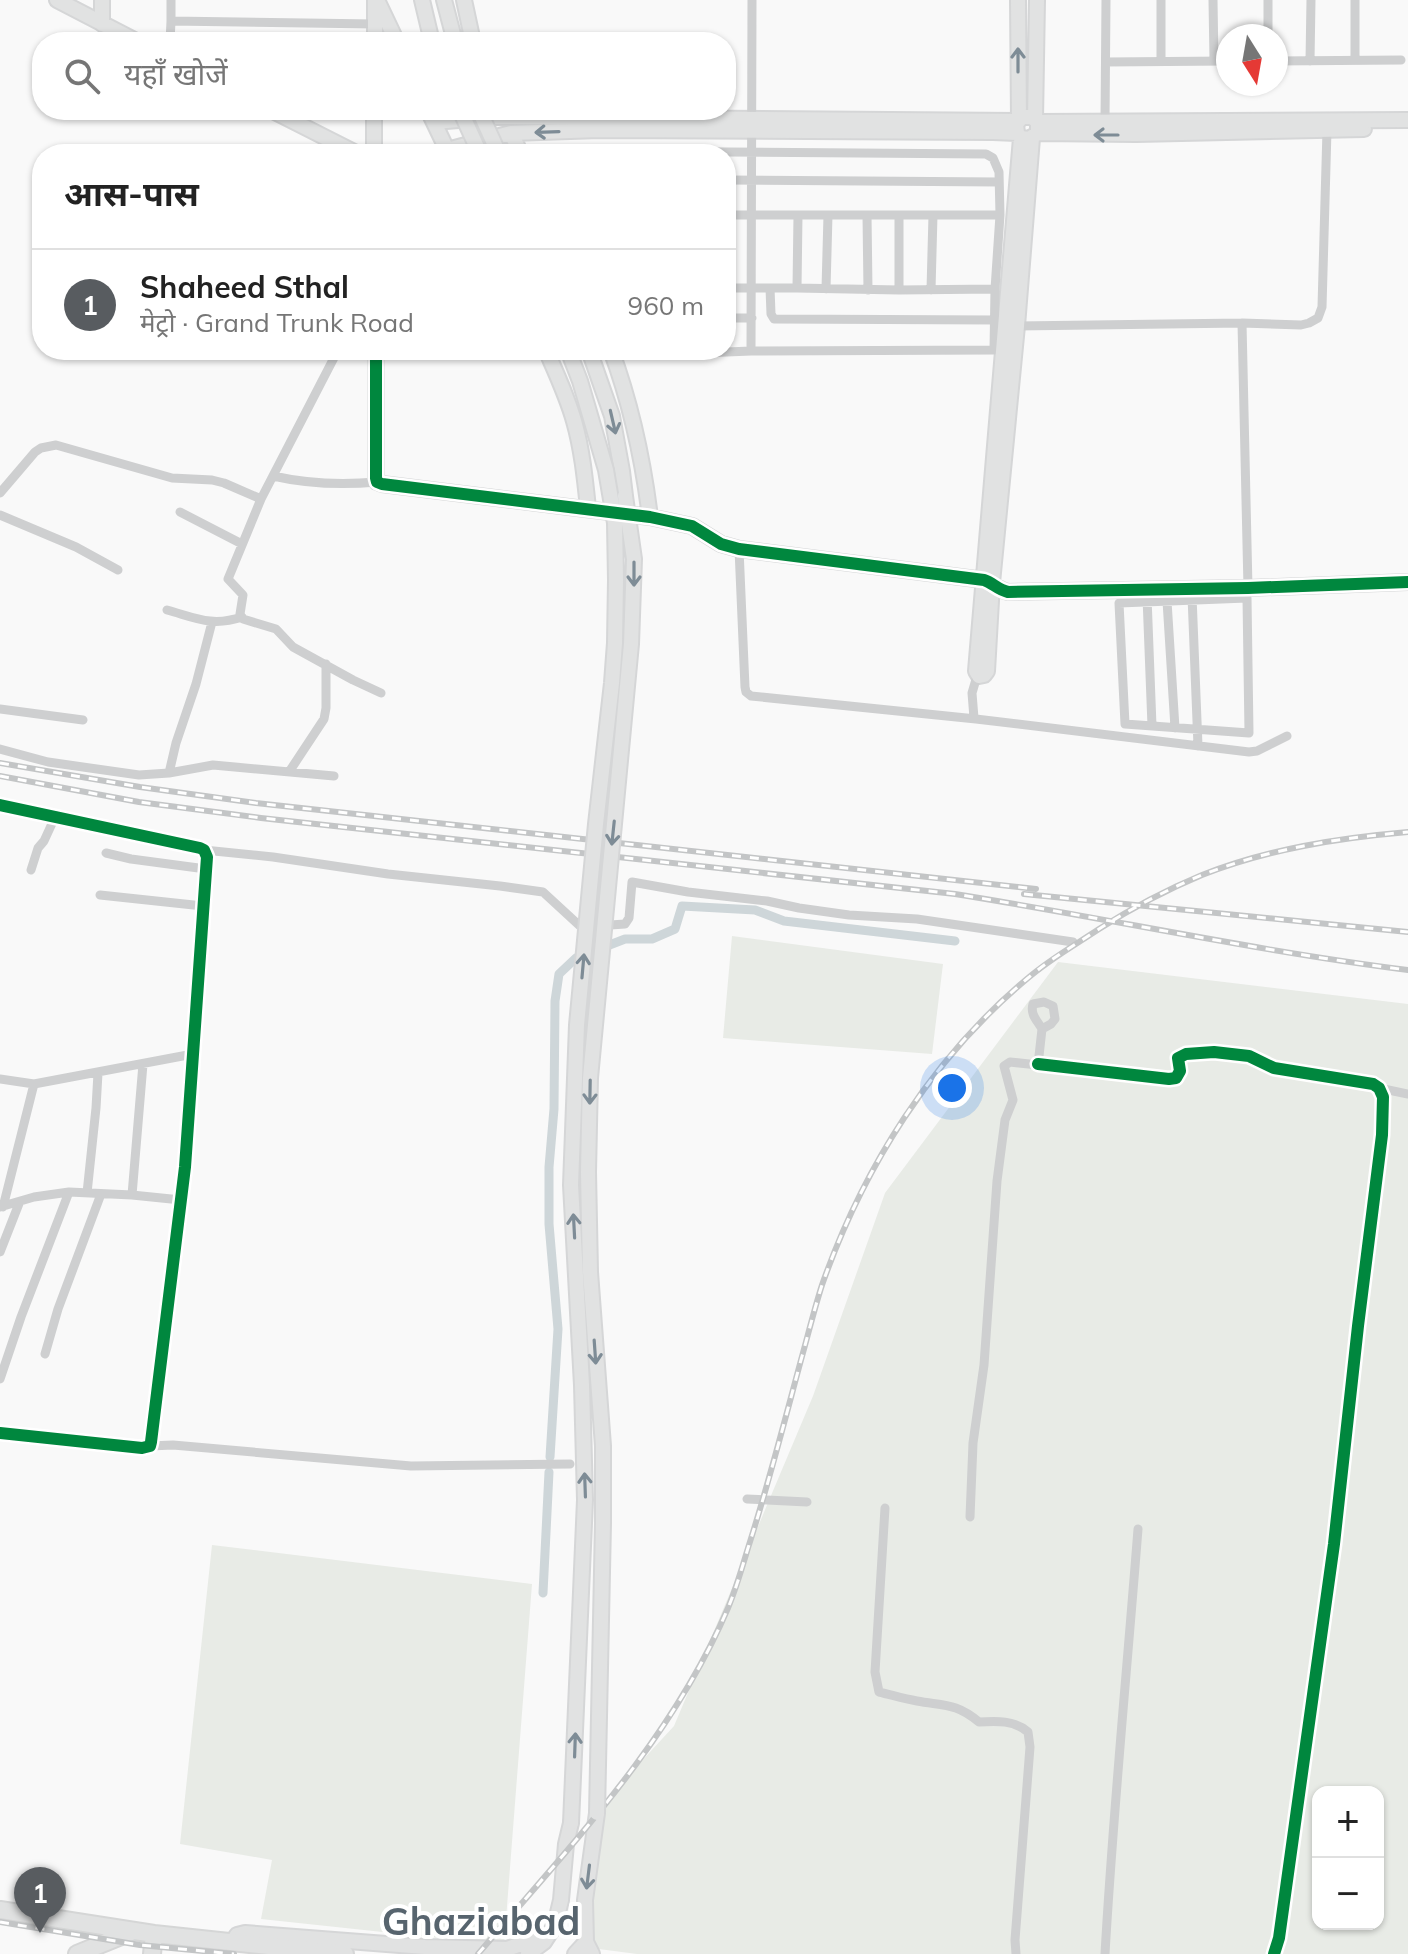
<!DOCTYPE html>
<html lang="hi">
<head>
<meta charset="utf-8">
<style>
	body { margin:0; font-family:Mulish,"Noto Sans Devanagari",sans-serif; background:#f6f6f6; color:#222 }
	.controls { position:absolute; right:24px; bottom:24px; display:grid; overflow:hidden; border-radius:16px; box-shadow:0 2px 6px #0004 }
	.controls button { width:72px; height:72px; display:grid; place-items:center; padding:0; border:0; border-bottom:2px solid #e0e0e0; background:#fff; color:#222; font:40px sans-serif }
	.compass { position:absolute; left:1216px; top:24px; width:72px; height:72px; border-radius:50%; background:#fff; box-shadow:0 2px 6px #0004; rotate:169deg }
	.you { position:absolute; left:952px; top:1088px; width:28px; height:28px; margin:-20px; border:6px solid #fff; border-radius:50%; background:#1a73e8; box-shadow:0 0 0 12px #1a73e833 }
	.badge { display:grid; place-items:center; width:52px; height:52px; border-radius:50%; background:#585c60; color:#fff; font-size:26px; font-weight:700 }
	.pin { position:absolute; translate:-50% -66px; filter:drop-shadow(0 2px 4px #0008) }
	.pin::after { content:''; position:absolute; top:42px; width:28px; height:24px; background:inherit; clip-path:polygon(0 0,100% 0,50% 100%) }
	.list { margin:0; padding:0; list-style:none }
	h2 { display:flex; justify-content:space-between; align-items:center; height:104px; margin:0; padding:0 32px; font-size:34px }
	h2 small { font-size:26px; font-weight:400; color:#767676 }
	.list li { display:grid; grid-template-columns:52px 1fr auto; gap:24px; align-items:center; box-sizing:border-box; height:112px; padding:0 32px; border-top:2px solid #e0e0e0 }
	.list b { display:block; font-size:30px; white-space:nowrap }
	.list p { margin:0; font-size:26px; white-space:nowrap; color:#767676 }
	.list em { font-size:26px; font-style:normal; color:#767676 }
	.icon { flex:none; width:44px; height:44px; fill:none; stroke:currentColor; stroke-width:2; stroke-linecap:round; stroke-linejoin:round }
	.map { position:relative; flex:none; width:1408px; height:1954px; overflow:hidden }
	.search { position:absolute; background:#fff; box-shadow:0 2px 6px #0004; left:32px; top:32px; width:704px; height:88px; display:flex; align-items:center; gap:20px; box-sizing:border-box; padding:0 28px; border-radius:32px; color:#767676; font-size:30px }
	.panel { position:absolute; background:#fff; box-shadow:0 2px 6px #0004; left:32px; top:144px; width:704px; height:216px; border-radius:32px }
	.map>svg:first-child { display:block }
	.green { fill:#e8ebe6; fill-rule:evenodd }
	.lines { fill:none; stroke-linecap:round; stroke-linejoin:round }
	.canal { stroke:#ced6d9; stroke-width:9 }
	.secondary-casing { stroke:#d5d6d7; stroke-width:18 }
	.highway-casing { stroke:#d5d6d6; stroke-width:20 }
	.street { stroke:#cecfd0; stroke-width:9 }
	.secondary { stroke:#e1e2e2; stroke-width:14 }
	.highway { stroke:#e1e2e2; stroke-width:16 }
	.rail-casing { stroke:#c3c5c6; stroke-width:6 }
	.rail { stroke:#fff; stroke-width:3; stroke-dasharray:9; stroke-linecap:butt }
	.secondary-bridge-casing { stroke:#d5d6d7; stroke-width:18; stroke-linecap:butt }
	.secondary-bridge { stroke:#e1e2e2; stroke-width:14 }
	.cycleway-casing { stroke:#fff; stroke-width:17 }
	.cycleway { stroke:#00873e; stroke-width:12 }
	.oneway { stroke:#7e8c96 }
	.labels { text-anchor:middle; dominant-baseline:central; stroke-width:8; stroke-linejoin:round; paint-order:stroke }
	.town-label { font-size:38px; font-weight:bold; fill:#57646e; stroke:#fff }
</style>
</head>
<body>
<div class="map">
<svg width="1408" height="1954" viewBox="0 0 1408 1954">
	<rect width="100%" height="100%" fill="#f9f9f9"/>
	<path class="green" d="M732,936L943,964L932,1054L723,1038Z
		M1058,962L1408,1004V1954H637L591,1948L590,1817L674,1726L813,1396L885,1193ZM1318,1792H1378V1924H1318Z
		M212,1545L532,1584L504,1945L261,1919L272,1860L180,1844Z"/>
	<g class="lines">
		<path class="canal" d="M550,1457L558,1329L549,1224V1167L554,1109L555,1001L559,974L576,958L625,939H652L675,929L682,906L755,910L784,921L955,941
			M543,1593L549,1472"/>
		<g class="secondary-casing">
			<path id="secondary" d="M57,0L138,42
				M102,0V24
				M377,0L397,42
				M422,0L432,42
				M444,0L455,42
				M464,0L473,42
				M1018,0L1019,119
				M375,42V0
				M271,110L358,154
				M374,110V154
				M428,110L449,154
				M1035,119L1037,0
				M434,122L495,117L1017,121
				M1038,122L1408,120
				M511,133L521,154
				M1038,133L1136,134L1364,129
				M1021,138L976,671L979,676L984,675L987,671L992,583L1017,326L1032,138
				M447,150L511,133L600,130L993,132L1017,133L1021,138L1029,139L1038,133V122L1032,117H1022L1016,124L1017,133
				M376,350V478L377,482L382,484L650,517L692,526L721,544L739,549L984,580C993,583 998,590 1008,592L1248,588L1408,582
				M546,350C556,373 567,396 574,421C582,449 585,479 588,508
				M589,350L612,416L622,471L625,496
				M611,350C631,404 643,460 650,517
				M232,1943L237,1935L245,1933L425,1947L507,1949L549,1934
				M528,1954L544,1942L555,1925L561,1900L566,1844L571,1823
				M575,1954L586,1942
				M592,1954L586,1942L585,1900L597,1813"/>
		</g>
		<g class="highway-casing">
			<path id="highway" d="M0,1910L154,1934L345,1954
				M77,1954L131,1932
				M152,1954L154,1934"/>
		</g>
		<path class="street" d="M171,0V21L375,24
			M1161,0V61
			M1213,0L1214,61
			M1355,0V60
			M1268,36V0
			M170,42L171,21
			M1276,61L1401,60
			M1310,61L1311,0
			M1106,62L1228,61
			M1105,121L1106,0
			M585,154L590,151L986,154L993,158L999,172L1000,215L995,289L899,290L797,288H726
			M726,180L999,182
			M726,215H1000
			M867,215L868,290
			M770,288L771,314L774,319L995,320
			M797,288L798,215
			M826,289L828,215
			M899,290V215
			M931,290L933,215
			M726,318H752
			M1242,323L1248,588
			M1017,326L1242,323L1301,325L1309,323L1318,318L1322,307L1327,130
			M338,350L261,499L228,579L243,595L240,614L243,619L276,629L293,647L353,680L381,693
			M646,350L654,355L751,351L994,350L995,289
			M751,351L752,0
			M273,476C308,484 342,485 377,482
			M0,493L35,452L41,448L56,445L172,478L212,480L224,483L261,499
			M180,512L242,544
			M0,515L76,547L118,570
			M739,549L745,687L746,692L751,696L976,719L1249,752L1257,751L1287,736
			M1192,596L1198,746
			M1147,597L1152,726
			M1247,598L1249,733L1125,724L1119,603Z
			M1167,601L1175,728
			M167,610C196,618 212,627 242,617
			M0,709L83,720
			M974,718L972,693L977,676
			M0,749L48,762L139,775L169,773L213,765L334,776
			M289,772L324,719L326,708V664
			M169,773L176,743L196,684L212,622
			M0,805L200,848L204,850L207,857L185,1167L151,1442L150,1446L142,1448L0,1433
			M204,850L273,857L388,874L500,886L543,892L581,927L625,924L629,918L632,882L688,892L767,901L799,908L849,915L917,919L1073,942
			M106,853L131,859L206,869
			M31,870L38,848L44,841L55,817
			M100,895L203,906
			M1038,1064L1169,1079L1176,1078L1180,1071L1178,1058L1186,1054L1214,1052L1249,1056L1274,1068L1373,1084L1379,1088L1383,1097L1382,1135L1358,1326L1334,1544L1279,1938L1274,1954
			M0,1079L34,1084L193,1054
			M1379,1088L1408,1094
			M87,1193L96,1108L98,1073
			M132,1195L143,1064
			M0,1207L34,1197L69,1192L132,1195L181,1200
			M3,1207L34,1084
			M0,1252L20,1201
			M45,1354L58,1309L101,1194
			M0,1379L21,1317L69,1192
			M150,1446L173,1445L411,1466L570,1464
			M747,1499L807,1502
			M885,1508L875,1672L879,1692C892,1695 904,1699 917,1701C945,1706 956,1703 979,1722C997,1721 1014,1720 1028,1732L1030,1747L1015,1940L1016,1954
			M970,1517L973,1443L984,1365L997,1181L1005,1120L1013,1100L1004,1066L1010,1062L1038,1065L1042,1029C1037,1020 1030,1015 1033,1004L1044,1002L1053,1006L1055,1019L1051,1024L1042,1029
			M1105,1954C1113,1812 1127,1671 1138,1529"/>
		<use href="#secondary" class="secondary"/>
		<use href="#highway" class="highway"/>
		<g class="rail-casing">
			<path id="rail" d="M0,763L140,787L256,803L1036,889
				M0,776L139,802L261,818L955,894C1106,918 1256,951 1408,970
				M1024,894L1408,932
				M0,1922L140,1945L234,1954
				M478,1954C570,1846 672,1740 728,1608C736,1589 742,1568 748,1548C768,1486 784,1423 801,1360C808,1335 814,1310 822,1285C863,1168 932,1058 1028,978C1050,959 1075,945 1099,929C1132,908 1166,890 1202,875C1268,849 1338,838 1408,832"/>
		</g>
		<use href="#rail" class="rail"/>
		<g class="secondary-bridge-casing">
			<path id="secondary-bridge" d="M460,110L480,154
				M479,110L499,154
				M568,350L580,381L606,470L615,523L616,580L615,643L612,683L596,824L577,1025L571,1185L582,1385L585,1500L571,1823
				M597,1813L603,1523V1446L590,1272L588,1172L590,1078L631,644L634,559L625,496"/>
		</g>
		<use href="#secondary-bridge" class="secondary-bridge"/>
		<g class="cycleway-casing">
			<path id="cycleway" d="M376,350V478L377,482L382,484L650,517L692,526L721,544L739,549L984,580C993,583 998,590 1008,592L1248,588L1408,582
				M0,805L200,848L204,850L207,857L185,1167L151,1442L150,1446L142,1448L0,1433
				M1038,1064L1169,1079L1176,1078L1180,1071L1178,1058L1186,1054L1214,1052L1249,1056L1274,1068L1373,1084L1379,1088L1383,1097L1382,1135L1358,1326L1334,1544L1279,1938L1274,1954"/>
		</g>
		<use href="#cycleway" class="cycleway"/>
	</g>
	<defs><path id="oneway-shaft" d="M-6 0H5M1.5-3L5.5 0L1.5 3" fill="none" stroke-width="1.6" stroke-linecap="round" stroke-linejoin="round" transform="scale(2)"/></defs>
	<g class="oneway">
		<use href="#oneway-shaft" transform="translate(1018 60) rotate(-90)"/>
		<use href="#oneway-shaft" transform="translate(547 132) rotate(178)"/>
		<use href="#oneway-shaft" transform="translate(1106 135) rotate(-180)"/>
		<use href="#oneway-shaft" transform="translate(613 422) rotate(77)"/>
		<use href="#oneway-shaft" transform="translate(634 574) rotate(90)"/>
		<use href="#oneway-shaft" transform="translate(613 833) rotate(96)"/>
		<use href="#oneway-shaft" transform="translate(583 966) rotate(-85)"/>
		<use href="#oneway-shaft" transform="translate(590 1092) rotate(91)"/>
		<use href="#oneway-shaft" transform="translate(574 1226) rotate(-93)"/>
		<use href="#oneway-shaft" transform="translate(595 1352) rotate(86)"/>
		<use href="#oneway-shaft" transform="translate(585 1485) rotate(-92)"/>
		<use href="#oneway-shaft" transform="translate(575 1745) rotate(-88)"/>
		<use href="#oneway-shaft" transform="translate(588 1877) rotate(97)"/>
	</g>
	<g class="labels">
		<g class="town-label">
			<text x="481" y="1921">Ghaziabad</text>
		</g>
	</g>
</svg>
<div class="controls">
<button>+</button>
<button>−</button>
</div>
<svg class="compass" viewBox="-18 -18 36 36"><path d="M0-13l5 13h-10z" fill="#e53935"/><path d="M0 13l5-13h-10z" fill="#767676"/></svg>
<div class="you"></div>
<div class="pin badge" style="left:40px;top:1933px">1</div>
<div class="search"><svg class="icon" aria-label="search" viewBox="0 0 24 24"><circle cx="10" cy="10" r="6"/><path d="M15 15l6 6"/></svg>यहाँ खोजें</div>
<section class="panel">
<h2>आस-पास<small></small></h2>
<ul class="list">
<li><span class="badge">1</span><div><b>Shaheed Sthal</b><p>मेट्रो · Grand Trunk Road</p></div><em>960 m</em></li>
</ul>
</section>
</div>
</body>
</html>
